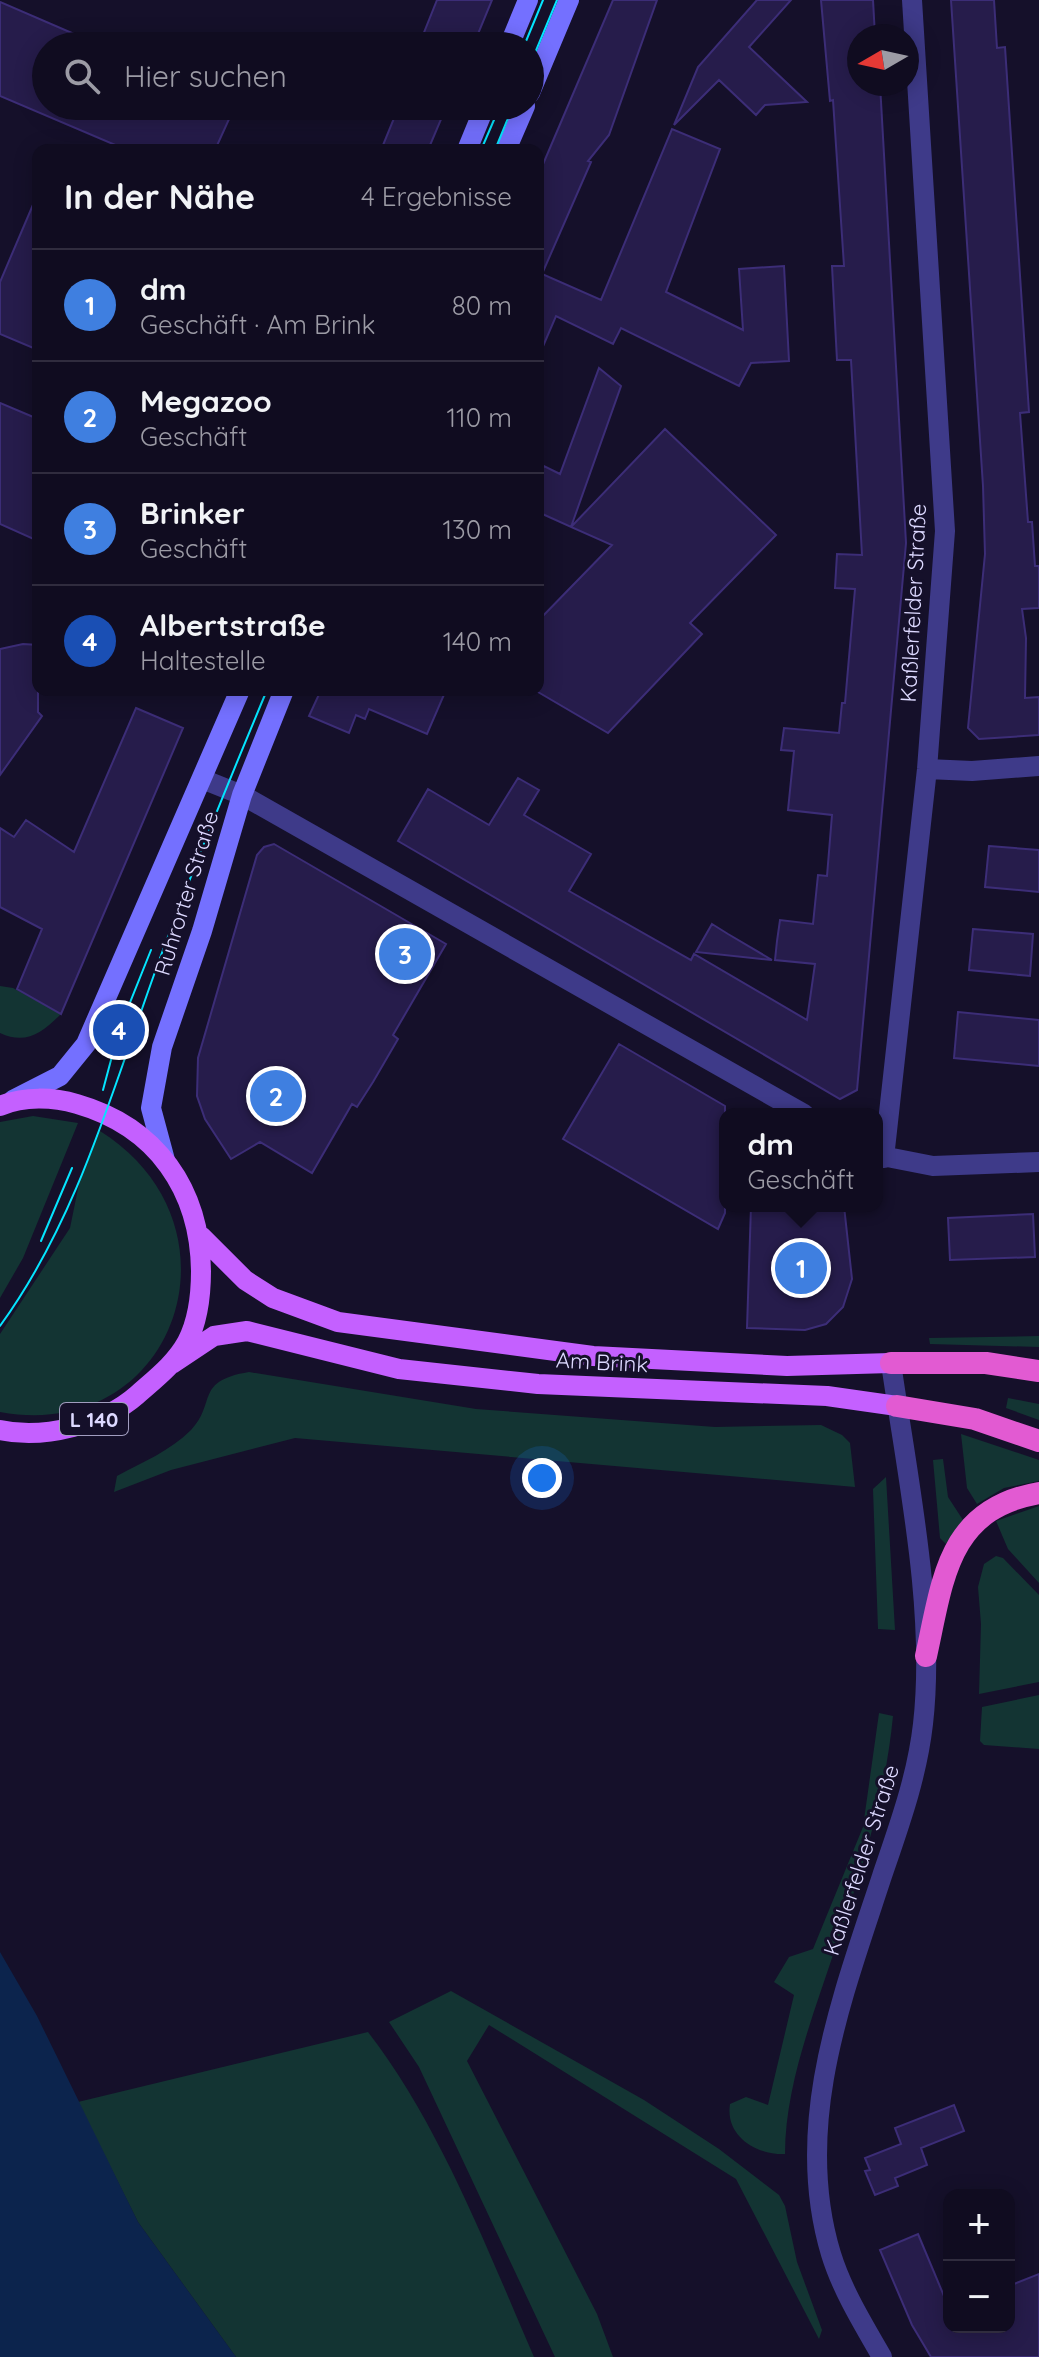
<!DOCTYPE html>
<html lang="de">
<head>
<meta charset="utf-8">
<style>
	body { margin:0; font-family:Quicksand,sans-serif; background:#191529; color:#f1f3f6 }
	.controls { position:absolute; right:24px; bottom:24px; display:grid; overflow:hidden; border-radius:16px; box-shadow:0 4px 20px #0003 }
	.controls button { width:72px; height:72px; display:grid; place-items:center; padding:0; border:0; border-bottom:2px solid #302c3e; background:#100c20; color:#f1f3f6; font:40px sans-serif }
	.compass { position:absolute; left:847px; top:24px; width:72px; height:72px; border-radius:50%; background:#100c20; box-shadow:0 4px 20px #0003; rotate:261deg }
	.you { position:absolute; left:542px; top:1478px; width:28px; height:28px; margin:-20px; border:6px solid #fff; border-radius:50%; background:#1a73e8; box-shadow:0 0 0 12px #1a73e833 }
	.badge { display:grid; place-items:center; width:52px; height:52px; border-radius:50%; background:#05e5ff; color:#fff; font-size:26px; font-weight:700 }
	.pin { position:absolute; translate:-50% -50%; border:4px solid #fff; box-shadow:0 2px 8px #0006 }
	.popup { position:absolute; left:719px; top:1108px; width:164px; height:104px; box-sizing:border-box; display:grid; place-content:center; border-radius:16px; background:#100c20; filter:drop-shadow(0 2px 6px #0005); font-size:26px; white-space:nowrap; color:#9c9ba5 }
	.popup b { font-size:30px; color:#f1f3f6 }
	.popup::after { content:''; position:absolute; left:50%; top:100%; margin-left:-16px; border:16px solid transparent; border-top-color:#100c20 }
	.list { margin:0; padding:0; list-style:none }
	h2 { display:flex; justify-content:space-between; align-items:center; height:104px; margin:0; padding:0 32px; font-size:34px }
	h2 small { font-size:26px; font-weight:400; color:#9c9ba5 }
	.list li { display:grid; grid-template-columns:52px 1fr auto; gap:24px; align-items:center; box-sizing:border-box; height:112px; padding:0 32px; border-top:2px solid #302c3e }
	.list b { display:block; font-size:30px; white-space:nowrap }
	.list p { margin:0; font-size:26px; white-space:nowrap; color:#9c9ba5 }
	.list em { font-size:26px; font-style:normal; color:#9c9ba5 }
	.icon { flex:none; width:44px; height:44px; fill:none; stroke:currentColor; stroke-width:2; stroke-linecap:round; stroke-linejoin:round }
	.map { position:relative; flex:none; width:1039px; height:2357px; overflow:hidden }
	.search { position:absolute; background:#100c20; box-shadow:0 4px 20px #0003; left:32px; top:32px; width:512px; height:88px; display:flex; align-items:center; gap:20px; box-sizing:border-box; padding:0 28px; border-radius:44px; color:#9c9ba5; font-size:30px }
	.panel { position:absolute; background:#100c20; box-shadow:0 4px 20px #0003; left:32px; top:144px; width:512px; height:552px; border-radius:16px }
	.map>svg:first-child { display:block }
	.green { fill:#133433 }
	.water { fill:#0c244d }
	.building { fill:#261c4b; stroke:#3c2d77; stroke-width:2 }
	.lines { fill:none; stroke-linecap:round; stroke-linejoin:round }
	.minor { stroke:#3e3a89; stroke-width:20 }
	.tertiary { stroke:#3e3a89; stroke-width:20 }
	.secondary { stroke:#7470ff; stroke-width:20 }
	.primary { stroke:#c460ff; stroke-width:20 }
	.trunk { stroke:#e25ad2; stroke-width:22 }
	.tram { stroke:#05e5ff; stroke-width:2 }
	.labels { text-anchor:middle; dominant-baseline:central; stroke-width:6; stroke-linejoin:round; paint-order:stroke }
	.shield { fill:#15102a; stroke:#a19dbf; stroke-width:2 }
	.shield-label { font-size:20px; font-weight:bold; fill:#ddd9ff }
	.street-label { font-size:22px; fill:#ddd9ff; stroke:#15102a }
</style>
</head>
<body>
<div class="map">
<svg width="1039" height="2357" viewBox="0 0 1039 2357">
	<rect width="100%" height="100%" fill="#15102a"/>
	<path class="green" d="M0,986L13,988L61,1014C42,1033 26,1045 0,1033Z
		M33,1116L78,1123L23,1258L0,1298V1122Z
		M100,1131C250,1225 177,1444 0,1412V1334L70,1228L80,1179Z
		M1039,1336V1347L930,1344L929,1338Z
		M249,1372L476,1409L715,1427L821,1425L842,1435L850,1443L855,1487L295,1438L171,1470L114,1492L117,1476C143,1462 170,1451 191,1430C217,1403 194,1381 249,1372Z
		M1008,1398L1039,1404V1420L1006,1408Z
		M961,1434L1039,1460V1481L1004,1488L977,1504L967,1488Z
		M943,1459L948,1497L963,1520L946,1544L940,1538L933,1460Z
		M886,1477L895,1630L878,1629L873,1489Z
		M1039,1506V1583L1008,1549L996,1521Z
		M996,1556L1003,1558L1039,1595V1682L979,1694L981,1624L978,1587L984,1564Z
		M1039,1695V1749L984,1745L980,1741L982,1707Z
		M879,1713L893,1716C885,1798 861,1874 834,1952C813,2016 785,2086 785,2154C756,2155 725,2136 730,2104L746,2097L768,2105L794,1995L774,1982L789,1957L813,1949L863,1827Z
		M451,1991L644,2100L719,2149L779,2195L785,2206L797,2262L822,2330L819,2339L736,2179L489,2025L467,2061L597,2314L613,2357H555L419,2067L389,2022Z
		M368,2032C440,2125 487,2249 534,2357H236L138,2222L78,2102Z"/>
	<path class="water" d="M0,1952L37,2016L138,2222L236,2357H0Z"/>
	<path class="building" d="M437,0H492L473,46H435L421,40Z
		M613,0H657L609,135L588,161L591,162L542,274L601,300L672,129L720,149L666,292L743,330L739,269L784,266L789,361L751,363L739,386L621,328L613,344L556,316L538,358V176Z
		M757,0H791L749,47L807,102L765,105L756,115L719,80L674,125L698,67Z
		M821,0H873L875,36H859V84H880L906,543L857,1090L840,1099L398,841L428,789L489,825L518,778L539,790L524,815L591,854L569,891L691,960L694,954L807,1020L815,964L775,960L777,941L780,920L813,924L818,875L827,876L832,815L788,810L794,751L781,750L784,728L839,733L842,703H845L855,589L835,588L837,554L862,555L851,360H837L832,266H844L833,100L830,101Z
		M951,0H994L997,48L1005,47L1029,412L1020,413L1028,522H1032L1035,566H1039V608L1022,609L1026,638L1025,698L1039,697V735L979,739L968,728L985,554L983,486Z
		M0,2L102,46H46V106H235L215,150H127L0,96Z
		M399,106H416L442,117L428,150H381Z
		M38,193V350L0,334V282Z
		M599,368L621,386L571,527L538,512V480L544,466L560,474Z
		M0,403L38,419V541L0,524Z
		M665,429L776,535L690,623L702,634L608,733L538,692V621L612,545L571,527Z
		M23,644L38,645V712L42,716L0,775V649Z
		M321,690H446L427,734L369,709L365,719L356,715L349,733L309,716Z
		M136,708L183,728L61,1014L17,989L42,929L0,907V828L14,837L26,820L74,852Z
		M274,844L446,944L393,1035L398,1039L373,1082L357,1107L352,1104L312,1173L260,1142L231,1159L205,1119L197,1096L198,1058L257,855L264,847Z
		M989,846L1039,850V892L985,887Z
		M712,924L728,934L772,960L696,952Z
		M973,929L1033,934L1030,976L969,970Z
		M958,1012L1039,1020V1066L954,1058Z
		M619,1044L725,1106V1213L718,1229L563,1139Z
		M751,1206H844L852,1279L843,1307L826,1324L805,1330L747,1328Z
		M1033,1214L1035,1257L950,1260L948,1218Z
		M954,2105L964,2131L921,2148L927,2165L895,2178L898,2186L875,2195L865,2171L870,2170L865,2158L901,2144L895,2128Z
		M918,2234L949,2308V2327H1009V2286L1039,2274V2357H931L912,2325L880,2250Z"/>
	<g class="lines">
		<path class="minor" d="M927,769L972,771L1039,766
			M202,779L242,795L804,1114
			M877,1155L933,1166L1039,1162
			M884,1158L927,769L945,531L912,0"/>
		<path class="tertiary" d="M882,2357C863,2324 842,2290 831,2254C792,2125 842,1998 882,1876C899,1826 917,1777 923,1724C936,1611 907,1475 891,1363"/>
		<path class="secondary" d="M509,46L528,0
			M530,93L569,0
			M467,150L485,106
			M506,150L525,106
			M13,1100L60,1076L86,1044L240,690
			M165,1160L151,1108L162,1047L202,931L242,795L284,690"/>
		<path class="primary" d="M0,1106C24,1096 53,1097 77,1104C157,1127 200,1190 201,1271C201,1294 198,1321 187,1342C175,1364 155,1379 137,1395C104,1424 44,1440 0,1430
			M201,1236L245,1280L273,1298L338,1322L593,1356L787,1366L891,1363
			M172,1364L214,1336L247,1331L399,1369L538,1384L827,1396L897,1406"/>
		<path class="trunk" d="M891,1363H986L1039,1371
			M897,1406L975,1419L1039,1441
			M926,1656C943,1580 947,1509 1039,1493"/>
		<path class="tram" d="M524,46L543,0
			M530,65L557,0
			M481,150L500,106
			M495,150L513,106
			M103,1090L119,1030L151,950
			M41,1241L72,1168
			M0,1326C77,1220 111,1094 155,972C189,877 228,783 267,690"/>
	</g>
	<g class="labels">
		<rect class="shield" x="60" y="1403" width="68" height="32" rx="6"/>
		<g class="shield-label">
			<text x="94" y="1419">L 140</text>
		</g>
		<g class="street-label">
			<text transform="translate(913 603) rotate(-87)">Kaßlerfelder Straße</text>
			<text transform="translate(186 893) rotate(-73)">Ruhrorter Straße</text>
			<text transform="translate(602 1362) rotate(3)">Am Brink</text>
			<text transform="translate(861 1860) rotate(-72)">Kaßlerfelder Straße</text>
		</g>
	</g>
</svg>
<div class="controls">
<button>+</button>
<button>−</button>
</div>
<svg class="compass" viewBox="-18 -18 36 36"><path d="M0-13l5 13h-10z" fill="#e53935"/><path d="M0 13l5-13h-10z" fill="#9c9ba5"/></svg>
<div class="you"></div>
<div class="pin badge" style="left:801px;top:1268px;background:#3f7fe0">1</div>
<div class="popup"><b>dm</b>Geschäft</div>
<div class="pin badge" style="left:276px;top:1096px;background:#3f7fe0">2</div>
<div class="pin badge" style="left:405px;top:954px;background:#3f7fe0">3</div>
<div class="pin badge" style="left:119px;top:1030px;background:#1a4fb4">4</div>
<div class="search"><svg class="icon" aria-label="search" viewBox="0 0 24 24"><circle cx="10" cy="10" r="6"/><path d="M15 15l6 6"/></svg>Hier suchen</div>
<section class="panel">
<h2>In der Nähe<small>4 Ergebnisse</small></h2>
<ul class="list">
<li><span class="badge" style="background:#3f7fe0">1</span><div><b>dm</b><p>Geschäft · Am Brink</p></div><em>80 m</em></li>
<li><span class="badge" style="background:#3f7fe0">2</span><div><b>Megazoo</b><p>Geschäft</p></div><em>110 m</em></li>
<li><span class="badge" style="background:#3f7fe0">3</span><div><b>Brinker</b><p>Geschäft</p></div><em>130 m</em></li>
<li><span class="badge" style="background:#1a4fb4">4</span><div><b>Albertstraße</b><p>Haltestelle</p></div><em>140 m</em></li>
</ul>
</section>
</div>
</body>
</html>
